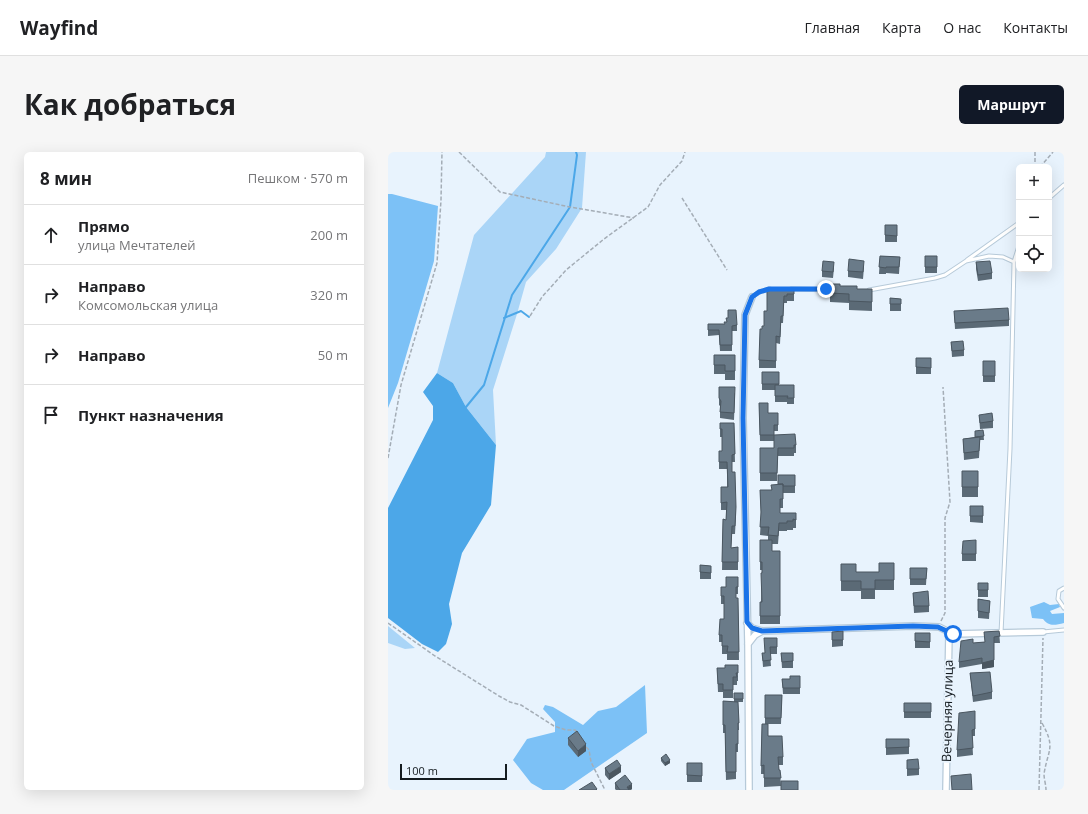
<!DOCTYPE html>
<html lang="ru">
<head>
<meta charset="utf-8">
<style>
	body { margin:0; font-family:"Open Sans",sans-serif; background:#f6f6f6; color:#202124 }
	.controls { position:absolute; right:12px; top:12px; display:grid; overflow:hidden; border-radius:6px; box-shadow:0 4px 16px #0002 }
	.controls button { width:36px; height:36px; display:grid; place-items:center; padding:0; border:0; border-bottom:1px solid #e0e0e0; background:#fff; color:#202124; font:20px sans-serif }
	.scale { position:absolute; left:12px; bottom:10px; width:107px; box-sizing:border-box; padding-left:4px; border:2px solid #141b20; border-top:0; font-size:11px; line-height:14px; white-space:nowrap; color:#141b20; -webkit-text-stroke:3px #e8f3fd; paint-order:stroke }
	.stop { position:absolute; width:12px; height:12px; margin:-9px; border:3px solid #1a73e8; border-radius:50%; background:#fff }
	.stop.end { background:#1a73e8; border-color:#fff; box-shadow:0 1px 4px #0008 }
	.list { margin:0; padding:0; list-style:none }
	h2 { display:flex; justify-content:space-between; align-items:center; height:52px; margin:0; padding:0 16px; font-size:17px }
	h2 small { font-size:13px; font-weight:400; color:#757577 }
	.list li { display:grid; grid-template-columns:26px 1fr auto; gap:12px; align-items:center; box-sizing:border-box; height:60px; padding:0 16px; border-top:1px solid #e0e0e0 }
	.list b { display:block; font-size:15px; white-space:nowrap }
	.list p { margin:0; font-size:13px; white-space:nowrap; color:#757577 }
	.list em { font-size:13px; font-style:normal; color:#757577 }
	.icon { flex:none; width:22px; height:22px; fill:none; stroke:currentColor; stroke-width:2; stroke-linecap:round; stroke-linejoin:round }
	.map { position:relative; flex:none; width:676px; height:638px; overflow:hidden; border-radius:6px }
	header { display:flex; align-items:center; gap:24px; box-sizing:border-box; height:56px; padding:0 20px; background:#fff; border-bottom:1px solid #e0e0e0 }
	header strong { font-size:19px }
	nav { display:flex; gap:22px; margin-inline-start:auto; font-size:14px }
	.intro { display:flex; align-items:center; justify-content:space-between; box-sizing:border-box; height:96px; padding:0 24px }
	h1 { margin:0; font-size:28px }
	.button { padding:10px 18px; border-radius:6px; background:#111827; color:#fff; font-size:14px; font-weight:700 }
	main { display:flex; gap:24px; padding:0 24px }
	aside { flex:1; background:#fff; border-radius:6px; box-shadow:0 4px 16px #0002 }
	.map>svg:first-child { display:block }
	.green { fill:#aad5f7 }
	.forest { fill:#7cc1f6 }
	.water { fill:#4ca7e8 }
	.lines { fill:none; stroke-linecap:round; stroke-linejoin:round }
	.stream { stroke:#4ca7e8; stroke-width:2 }
	.lane-casing { stroke:#b7cad9; stroke-width:5 }
	.street-casing { stroke:#b7cad9; stroke-width:8 }
	.path { stroke:#a4adb6; stroke-width:1.5; stroke-dasharray:4 2; stroke-linecap:butt }
	.lane { stroke:#fff; stroke-width:3 }
	.street { stroke:#fff; stroke-width:5.5 }
	.wall { fill:#5b6a76 }
	.shaded-wall { fill:#4a5660 }
	.building { fill:#6a7b89; stroke:#4a5660 }
	.route { stroke:#1a73e8; stroke-width:5 }
	.labels { text-anchor:middle; dominant-baseline:central; stroke-width:3.5; stroke-linejoin:round; paint-order:stroke }
	.street-label { font-size:13px; fill:#141b20; stroke:#e8f3fd }
</style>
</head>
<body>
<header>
<strong>Wayfind</strong>
<nav><a>Главная</a><a>Карта</a><a>О нас</a><a>Контакты</a></nav>
</header>
<div class="intro"><h1>Как добраться</h1><a class="button">Маршрут</a></div>
<main>
<aside>
<h2>8 мин<small>Пешком · 570 m</small></h2>
<ul class="list">
<li><svg class="icon" aria-label="ahead" viewBox="0 0 24 24"><path d="M12 20V5M6 11l6-6 6 6"/></svg><div><b>Прямо</b><p>улица Мечтателей</p></div><em>200 m</em></li>
<li><svg class="icon" aria-label="right" viewBox="0 0 24 24"><path d="M7 20v-9h11M14 6l5 5-5 5"/></svg><div><b>Направо</b><p>Комсомольская улица</p></div><em>320 m</em></li>
<li><svg class="icon" aria-label="right" viewBox="0 0 24 24"><path d="M7 20v-9h11M14 6l5 5-5 5"/></svg><div><b>Направо</b></div><em>50 m</em></li>
<li><svg class="icon" aria-label="arrive" viewBox="0 0 24 24"><path d="M6 21V4h12l-3 4 3 4H6"/></svg><div><b>Пункт назначения</b></div></li>
</ul>
</aside>
<div class="map">
<svg width="676" height="638" viewBox="0 0 676 638">
	<rect width="100%" height="100%" fill="#e8f3fd"/>
	<path class="green" d="M158,0H198L194,56L168,97L138,130L129,162L105,238L108,293L78,255L65,231L49,221L86,83L157,5Z
		M0,474L27,496L17,497L0,491Z"/>
	<path class="forest" d="M0,42H4L50,54L46,109L10,231L0,256Z
		M656,450L662,453L671,452L672,455L662,459L664,462L676,461V471C667,473 661,475 655,467L644,466L642,455Z
		M257,533L259,581L176,638H155L143,631L125,608L139,587L167,580V570L155,557L157,553L165,555L195,573L210,559L228,555Z"/>
	<path class="water" d="M49,221L65,231L78,255L108,293L103,353L74,401L61,452L64,472L58,492L50,500L34,492L0,466V356L45,268V254L35,240Z"/>
	<g class="lines">
		<path class="stream" d="M116,166L133,159L141,165
			M78,255L96,233L124,143L182,55L189,3L188,0"/>
		<g class="lane-casing">
			<path id="lane" d="M661,46L676,33
				M579,108L631,71
				M403,137L446,138
				M481,138L547,126L557,123L578,109L601,104L615,105L626,110
				M364,145L371,140L382,137
				M676,436L671,439L670,447L676,456
				M655,480L676,478
				M613,481L622,297L626,110L631,94"/>
		</g>
		<g class="street-casing">
			<path id="street" d="M359,471L364,476L374,479L525,474L551,475L565,482L655,480
				M360,492L367,483L374,479
				M361,638L360,492L355,266L357,163L364,145
				M558,638L561,481"/>
		</g>
		<path class="path" d="M71,0L112,40L182,55L246,66
			M647,0V15
			M652,15L665,0
			M294,46L339,118
			M142,164L154,145L178,118L216,87L260,55L272,33L294,9L297,0
			M0,306L13,233L49,111L53,48L54,0
			M553,469L557,461V366L562,350L555,235
			M0,471L47,504L111,544L122,550L133,553L166,574L178,578H187L192,584
			M654,571C668,596 660,597 656,622C656,627 658,633 658,638
			M198,595L201,598L203,610L217,638
			M651,638L655,486"/>
		<use href="#lane" class="lane"/>
		<use href="#street" class="street"/>
	</g>
	<path class="wall" d="M497,73H509V90H497Z
		M492,104L512,105L511,122L498,121V122H491Z
		M537,104H549V121H537Z
		M588,110L604,121V127L590,129L588,117Z
		M476,115L475,127L460,125V119Z
		M446,116L445,126L434,125V119Z
		M452,134L469,137H484V159L461,158V151L442,150V141Z
		M406,136V149H399V151H396L395,171H393L392,192L388,191V216H371V208L374,177L376,174L379,159V137Z
		M502,146L513,147V159H502Z
		M566,159L621,168V174L567,177Z
		M320,172L349,173V179H344V199H332L331,183L320,184Z
		M563,190L576,198V204L564,205Z
		M326,203H347V228H337V222H326Z
		M528,206H543V222H528Z
		M595,209H607V230H595Z
		M374,220H391V233H406V252H399V250H387V238H374Z
		M331,235L347,241L346,268L332,266V254L331,253Z
		M371,251L380,261H390V279H386V283L408,293V301H406V304H390L389,329H372V296H386V289H372Z
		M591,263L605,269V276L592,277Z
		M332,271H346L347,310H344V320L348,363L347,382H344L343,396L350,395V418H334L335,367L338,368V358H333V335H339V317H331V299H334V285H332Z
		M595,278L596,288H592L591,306L576,308L575,287L587,285Z
		M574,319H590V345H574Z
		M407,323V341H395V356H392V361H408V376H405V378H399V379H391L390,392H384V399H392V472H372V450H373L374,418H372V388H380V384L372,383L373,365L372,338H383L390,332Z
		M582,354H595V371L582,370Z
		M588,388V409H574V402Z
		M506,411V438H487V447H473V439H453V412L468,420H491Z
		M312,413L323,414V427H312Z
		M522,416H539L538,433H522Z
		M350,425V442H348V446H350L351,508H339V502H334V490H331V483L336,467V452H333V435H338Z
		M590,431H600V445H590Z
		M525,441L541,454V460L526,461Z
		M590,447L602,449L601,467L590,466Z
		M455,479V494L444,495V480Z
		M611,479L612,491H606V515L594,517V512L571,516V510L585,491L597,490L596,480Z
		M527,481H542V496H527Z
		M389,486V502H382L383,514L375,515L374,501H377Z
		M393,501H405V516H394Z
		M350,513V529H349V533H345V546H335V540H330L329,516H337Z
		M582,521L604,540V547L585,550Z
		M412,524V542H395L394,527H402Z
		M346,541H355V550H350L351,578H350V600H348V627L338,628L337,581H335V549L346,550Z
		M377,543H394L393,572H377Z
		M516,551H543V566H516Z
		M587,559V584H584L585,603L569,605V598Z
		M374,572L380,584L395,605V613H390L391,618H392L393,634L376,635V622H373Z
		M180,586L198,599L190,605L180,593Z
		M498,587H521V602L498,603Z
		M273,606L282,611L277,614L273,609Z
		M519,608L531,617V623L519,624Z
		M299,611H314V630H299Z
		M217,616L233,620L221,628L217,623Z
		M227,631L244,637L243,638H228L227,637Z"/>
	<path class="shaded-wall" d="M606,485V515L594,517V511Z
		M198,592V599L190,605V599Z
		M282,608V611L277,614V611Z
		M233,614V620L221,628V622Z
		M244,632V637L239,638V635Z"/>
	<path class="building" d="M497,73H509V84L497,83Z
		M492,104L512,105L511,115H498V116L491,115Z
		M537,104H549V115H537Z
		M461,107L476,109L475,120L460,119Z
		M435,109L446,110L445,120L434,119Z
		M602,109L604,121L590,123L588,110Z
		M443,132H452V134H469V137H484V150L461,149V142L442,141Z
		M406,136V142H399V144H396L395,164H393L392,185L388,184V209L371,208L372,177H374V174H376V159H379V137Z
		M502,146L513,147V152H502Z
		M620,156L621,168L567,171L566,159Z
		M340,158H348L349,173L344,174V193H332L331,178H320V172H337L336,170H339L338,166H340Z
		M575,189L576,198L564,199L563,190Z
		M326,203H347V219H337V213H326Z
		M528,206H543V216L528,215Z
		M595,209H607V224H595Z
		M374,220H391V232H374Z
		M387,233H406V246H399L400,244H387Z
		M331,235H347L346,261L332,260L333,249L331,246Z
		M371,251H380V261H390V273H386V283H372Z
		M604,261L605,269L592,271L591,263Z
		M332,271H346L347,302L344,303V320H347L348,355L347,374H344L343,396L350,395V410H334L335,367L338,368L339,350L333,351V335H340L339,310H331V299H334V277H332Z
		M595,278L596,284L587,285V279Z
		M407,282L408,293H406V296H390L389,321H372V296H386V283Z
		M592,285L591,299L576,301L575,287Z
		M574,319H590V335H574Z
		M390,323H407V334H395V332H390Z
		M395,332V347H392V361H408V368L405,367V369H399V371H391L390,384L380,383L381,375H372L373,360L372,338H384L383,333Z
		M582,354H595V364H582Z
		M372,388H384V399H392V464H372V450H374L373,421H374V410H372Z
		M588,388V402H574L575,389Z
		M491,411H506V428H487V437H473V429H453V412H468V420H491Z
		M312,413L323,414V421L312,420Z
		M522,416H539L538,427H522Z
		M338,425H350V435H348V446H350L351,500H339L340,494H334V483H331L332,467H336V444H333V435H338Z
		M590,431H600V438H590Z
		M540,439L541,454H526L525,441Z
		M590,447L602,449L601,461L590,459Z
		M455,479V488H444V480Z
		M611,479L612,484L606,485V508L594,511V506L571,510L573,489L585,487V491L597,490L596,480Z
		M527,481H542V490L527,489Z
		M376,486H389V495H382L383,508L375,509L374,501H377Z
		M393,501H405V509L394,510Z
		M337,513H350V521H348L349,525H345V538H335V532H330L329,516H337Z
		M602,520L604,540L585,544L582,521Z
		M402,524H412V536H395L394,527H402Z
		M346,541H355V547H346Z
		M377,543H394L393,566H377Z
		M335,549L350,550L351,571H350V592H348V620H338L337,573H335Z
		M516,551H543V560H516Z
		M587,559V577L584,578L585,596L569,598L571,561Z
		M374,572H380V584H394L395,605H390L391,618H392L393,626H376V613L373,614Z
		M189,579L198,592L190,599L180,586Z
		M498,587H521V595L498,596Z
		M278,602L282,608L277,611L273,606Z
		M530,607L531,617H519V608Z
		M229,608L233,614L221,622L217,616Z
		M299,611H314V624L299,623Z
		M583,622L584,638H564L563,624Z
		M237,623L244,632L239,635L241,638H232L227,631Z
		M393,629H410V638H393Z
		M204,630L209,637L208,638H191Z"/>
	<g class="lines">
		<path class="route" d="M438,137H381L371,140L364,145L357,163L355,266L359,470L364,476L374,479L525,474L550,475L565,482"/>
	</g>
	<g class="labels">
		<g class="street-label">
			<text transform="translate(559 559) rotate(-89)">Вечерняя улица</text>
		</g>
	</g>
</svg>
<div class="controls">
<button>+</button>
<button>−</button>
<button><svg class="icon" aria-label="locate" viewBox="0 0 24 24"><circle cx="12" cy="12" r="6"/><path d="M12 2v4M12 18v4M2 12h4M18 12h4"/></svg></button>
</div>
<div class="scale">100 m</div>
<div class="stop" style="left:565px;top:482px"></div>
<div class="stop end" style="left:438px;top:137px"></div>
</div>
</main>
</body>
</html>
